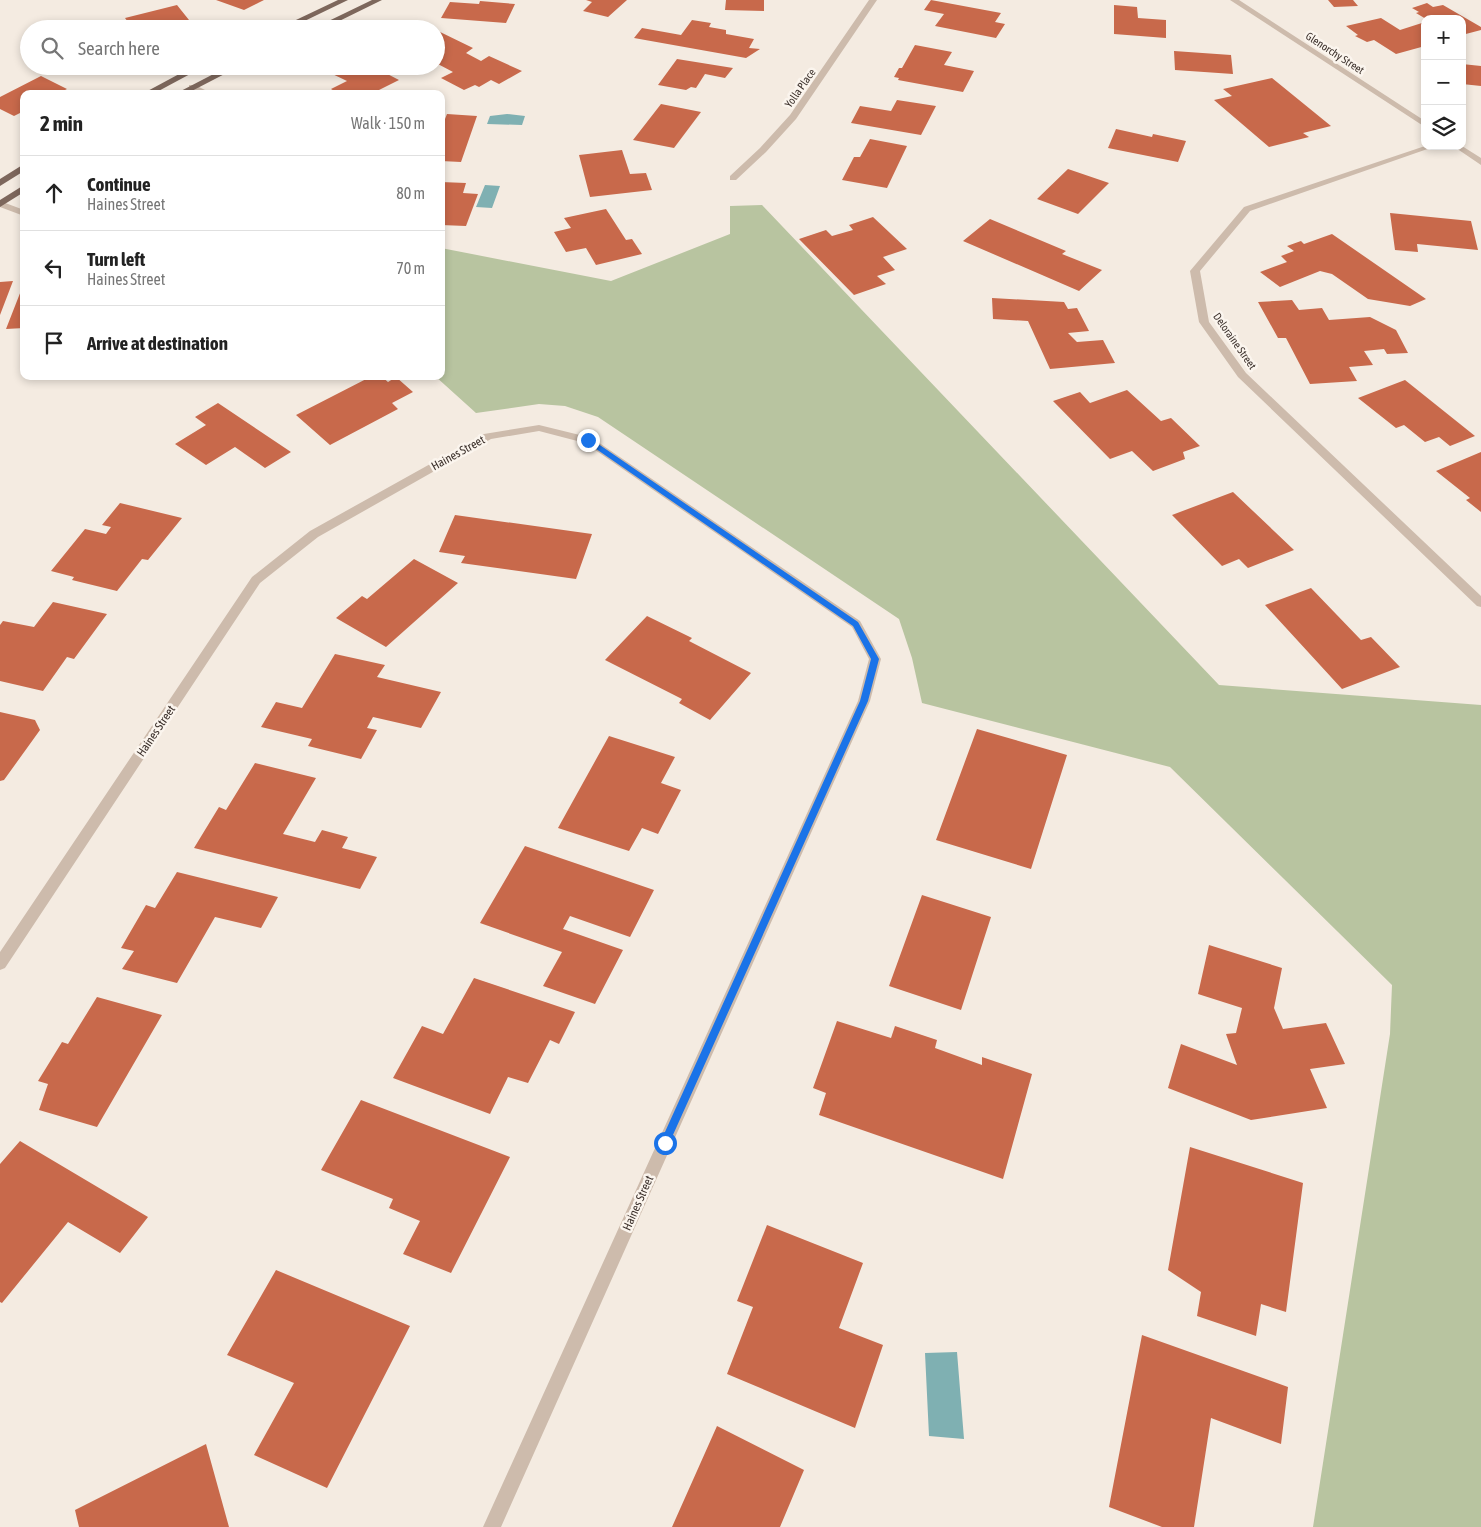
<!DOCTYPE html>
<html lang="en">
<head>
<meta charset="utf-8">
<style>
	body { margin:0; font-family:"Asap Condensed",sans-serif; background:#f2f2f2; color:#222 }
	.controls { position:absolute; right:15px; top:15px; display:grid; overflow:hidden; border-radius:10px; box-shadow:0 2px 8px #0003 }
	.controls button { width:45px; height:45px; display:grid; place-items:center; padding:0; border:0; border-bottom:1px solid #e0e0e0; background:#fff; color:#222; font:25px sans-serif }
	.stop { position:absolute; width:15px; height:15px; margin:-11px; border:4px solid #1a73e8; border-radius:50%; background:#fff }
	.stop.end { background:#1a73e8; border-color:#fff; box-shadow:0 1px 5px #0008 }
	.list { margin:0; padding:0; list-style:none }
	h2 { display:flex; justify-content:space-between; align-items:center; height:65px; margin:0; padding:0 20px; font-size:21px }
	h2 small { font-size:16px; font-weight:400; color:#767676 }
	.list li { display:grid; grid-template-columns:32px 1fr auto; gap:15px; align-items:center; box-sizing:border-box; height:75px; padding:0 20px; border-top:1px solid #e0e0e0 }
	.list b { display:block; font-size:19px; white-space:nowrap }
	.list p { margin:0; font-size:16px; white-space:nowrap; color:#767676 }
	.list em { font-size:16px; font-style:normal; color:#767676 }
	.icon { flex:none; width:28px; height:28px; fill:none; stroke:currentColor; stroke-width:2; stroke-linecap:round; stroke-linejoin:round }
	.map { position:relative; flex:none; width:1481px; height:1527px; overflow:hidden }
	.search { position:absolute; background:#fff; box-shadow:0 2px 8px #0003; left:20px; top:20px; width:425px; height:55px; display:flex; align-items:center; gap:12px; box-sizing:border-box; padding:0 18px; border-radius:28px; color:#767676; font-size:19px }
	.panel { position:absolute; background:#fff; box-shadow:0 2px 8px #0003; left:20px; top:90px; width:425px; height:290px; border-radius:10px }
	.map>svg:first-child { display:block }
	.green { fill:#b8c4a0 }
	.water { fill:#7fb0b2 }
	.building { fill:#c8694b }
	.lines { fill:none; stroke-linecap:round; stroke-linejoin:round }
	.minor { fill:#cdbbac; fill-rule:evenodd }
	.major { fill:#7d675c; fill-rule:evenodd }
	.route { fill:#1a73e8 }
	.labels { text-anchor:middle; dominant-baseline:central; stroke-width:5; stroke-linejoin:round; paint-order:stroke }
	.far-street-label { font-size:11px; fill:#3b302b; stroke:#fbf5ee }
	.street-label { font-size:12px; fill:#3b302b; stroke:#fbf5ee }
</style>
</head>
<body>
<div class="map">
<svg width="1481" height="1527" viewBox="0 0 1481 1527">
	<rect width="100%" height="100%" fill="#f4ebe1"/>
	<path class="green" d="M762,205L1219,685L1481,705V1527H1313L1390,1034L1392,985L1170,767L922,703L912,658L899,619L598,417L565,406L539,404L476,413L435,376H441V248L611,281L730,234V206Z"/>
	<path class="water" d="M507,114L525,116L522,125L487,124L490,116Z
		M485,185L500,186L492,208L476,207Z
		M957,1352L964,1439L929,1436L925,1353Z"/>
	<path class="building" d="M216,0H264L244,10Z
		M586,0H627L608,17L583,11L592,2Z
		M726,0H764V11L725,10Z
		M931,0L1001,13L995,22L1005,24L996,38L935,26L944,14L924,10Z
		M1328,0H1353L1358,6L1334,7Z
		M480,1L515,4L506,23L441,18L450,2L479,4Z
		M1427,3L1433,7L1443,5L1481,27V30L1462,35V19H1426L1416,13L1419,12L1412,8Z
		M177,5L189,20L157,29H133L125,18Z
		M1114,5L1137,7L1138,18L1166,20V38L1114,34Z
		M1381,18L1400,30L1425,22V46L1396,54L1374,40L1367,42L1355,36L1358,35L1346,26Z
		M692,20L711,23L709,27L726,30V34L754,39L749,48L760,49L746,58L634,38L642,28L681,35Z
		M436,30L473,48L466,53L481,61L489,56L522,71L499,84L491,80L479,87L475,85L464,90L441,78L453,72L436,63Z
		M915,45L952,52L944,65L974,71L963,92L898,80L899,78L894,77L899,68H902Z
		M1174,51L1231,55L1233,74L1175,70Z
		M677,59L733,68L725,78L705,74L696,88L691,87L686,90L658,85Z
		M1462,64L1481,66V86L1462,84Z
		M53,66H77V67L59,72Z
		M331,66H372L399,80L371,94H339L331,89L347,81L324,70Z
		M41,76L67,89L57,94H24V111L14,116L0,109V97Z
		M1272,78L1331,126L1303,133L1309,137L1269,147L1214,100L1232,96L1223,89Z
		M897,100L936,106L921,135L851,123L860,106L891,111Z
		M661,104L701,112L674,148L633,140Z
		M447,114L477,116L461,162L441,161V124H443Z
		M1116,129L1152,137L1153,134L1186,141L1178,162L1108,148Z
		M870,139L907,146L887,188L842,180L854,157H860Z
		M622,150L630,174L646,173L652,190L590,197L579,155Z
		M1068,169L1109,183L1078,214L1037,199Z
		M441,182L466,183L463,193L478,194L466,226L441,225Z
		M606,209L626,240L632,239L642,254L596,265L586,248L566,252L554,232L571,228L564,218Z
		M1390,213L1471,221L1478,250L1417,244L1418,252L1395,250Z
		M873,217L907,249L883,257L895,270L877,276L886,284L854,295L799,239L826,230L832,236L853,230L849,225Z
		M990,219L1066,251L1062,254L1102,270L1079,291L963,241Z
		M1332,234L1426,299L1410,306L1368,299L1332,274L1320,271L1280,287L1260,272L1287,262L1281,256L1294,251L1287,246L1301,241L1304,244Z
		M13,281L0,315V282Z
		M24,283V328L6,329Z
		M992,298L1064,302L1068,309L1077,308L1089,331L1068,333L1077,342L1103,340L1115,363L1050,369L1028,321L993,319Z
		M1292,300L1299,310L1322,308L1329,320L1370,317L1396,330L1408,353L1387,354L1384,349L1364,351L1373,365L1349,367L1357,381L1310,384L1286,338H1278L1258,302Z
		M372,376H381L388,382L396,377L413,392L392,403L398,409L330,445L296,415Z
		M1405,380L1475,436L1450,446L1439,437L1425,442L1404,425L1396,428L1358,398Z
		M1127,390L1161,421L1171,418L1200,446L1183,452L1185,459L1153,471L1132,451L1110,459L1053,401L1080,392L1090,403Z
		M218,403L291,452L265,468L235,447L206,465L175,444L206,425L195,417Z
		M1481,452V512L1466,500L1470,498L1436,471Z
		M1233,492L1294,550L1248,568L1239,559L1222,566L1172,515Z
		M120,503L182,518L148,560L142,559L117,591L72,580L74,577L51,571L85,529L106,534L111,527L102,525Z
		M455,515L592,534L576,579L461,563L465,556L439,552Z
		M414,559L458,583L386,647L336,618L362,596L367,599Z
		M1311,588L1361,640L1371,637L1400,667L1342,689L1265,605Z
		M53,602L107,614L74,659L67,657L43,691L0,681V625L3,621L34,627Z
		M647,616L692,638L689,641L751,673L710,720L679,703L682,699L605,660Z
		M335,654L385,665L377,677L441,692L421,728L373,717L367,728L377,730L361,759L308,746L312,739L261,727L276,702L302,708Z
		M0,712L35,720L40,730L4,780L0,781Z
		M977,729L1067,755L1031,869L936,840Z
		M609,736L675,757L661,783L681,790L658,834L642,828L629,851L558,828Z
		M255,763L316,778L283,834L315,842L322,830L348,837L342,848L377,857L360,889L194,848L219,807L226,810Z
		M525,846L654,890L630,937L570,916L563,929L623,950L595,1004L543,986L562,952L480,923Z
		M177,872L278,897L261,928L215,917L177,983L122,969L134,951L121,948L146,905L155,908Z
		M922,895L991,917L961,1010L889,986Z
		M1209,945L1282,968L1274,1008L1283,1029L1326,1023L1345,1064L1310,1069L1327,1108L1251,1120L1168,1088L1181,1044L1237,1065L1226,1034L1236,1033L1242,1008L1198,994Z
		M474,978L575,1012L559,1044L550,1040L528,1083L508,1077L490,1114L393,1078L422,1026L443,1034Z
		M97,997L162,1015L97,1127L39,1110L48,1084L38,1081L62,1042L68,1044Z
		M837,1021L891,1038L895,1026L937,1040L935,1048L982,1065V1057L1032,1074L1003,1179L819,1115L826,1093L813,1088Z
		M361,1100L510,1157L451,1273L403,1254L420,1221L389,1208L393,1199L321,1170Z
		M20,1141L148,1217L120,1253L68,1222L2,1303L0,1302V1164Z
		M1190,1147L1303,1183L1286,1312L1261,1304L1256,1336L1197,1316L1201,1292L1168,1270Z
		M767,1225L863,1263L839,1328L883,1345L855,1428L727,1374L753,1307L737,1301Z
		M276,1270L410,1326L327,1488L254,1455L294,1383L227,1355Z
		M1142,1335L1288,1387L1281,1444L1211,1418L1194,1527H1162L1109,1507Z
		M717,1426L804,1470L780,1527H672Z
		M206,1444L229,1527H79L75,1510Z"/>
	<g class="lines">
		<path class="minor" d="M869,0H877L796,119L766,152L736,180H730V176L760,148L790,115Z
			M1230,0H1239L1425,121V127Z
			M189,85H195L213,94H201L189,89Z
			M1425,146H1436L1250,211L1200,271L1209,322L1246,373L1481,596V607L1477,606L1238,377L1199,322L1190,271L1244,207Z
			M1453,146H1462L1481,158V165Z
			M0,201L24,210V216L0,207Z
			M539,425L592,438L860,621L881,659L870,701L501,1527H483L858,701L869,659L852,627L585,443L539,431L491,439L318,537L260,583L5,968L0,970V952L252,577L310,531L484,434Z"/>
		<path class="major" d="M338,0H348L288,29H277Z
			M372,0H382L323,29H312Z
			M194,66H205L153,94H142Z
			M229,66H240L186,94H175Z
			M24,164V171L0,186V179Z
			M24,185V192L0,207V200Z"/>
	</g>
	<path class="route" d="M586,439H591L858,622L879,659L868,701L668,1146L665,1148L660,1143L860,701L871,659L853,626L586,442Z"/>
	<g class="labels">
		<g class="far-street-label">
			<text transform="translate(1335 53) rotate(33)">Glenorchy Street</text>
			<text transform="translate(800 88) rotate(-55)">Yolla Place</text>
			<text transform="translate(1235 341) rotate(55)">Deloraine Street</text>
		</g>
		<g class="street-label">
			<text transform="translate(458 453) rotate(-29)">Haines Street</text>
			<text transform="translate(156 731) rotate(-56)">Haines Street</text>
			<text transform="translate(638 1203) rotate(-66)">Haines Street</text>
		</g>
	</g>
</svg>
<div class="controls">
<button>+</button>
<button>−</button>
<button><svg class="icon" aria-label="layers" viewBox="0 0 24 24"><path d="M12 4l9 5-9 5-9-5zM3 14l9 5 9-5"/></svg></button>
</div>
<div class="stop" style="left:665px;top:1143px"></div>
<div class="stop end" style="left:588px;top:440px"></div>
<div class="search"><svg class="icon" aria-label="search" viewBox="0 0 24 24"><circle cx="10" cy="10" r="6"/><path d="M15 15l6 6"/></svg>Search here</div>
<section class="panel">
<h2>2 min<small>Walk · 150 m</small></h2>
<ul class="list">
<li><svg class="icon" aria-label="ahead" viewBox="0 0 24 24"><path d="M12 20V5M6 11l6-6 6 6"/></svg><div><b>Continue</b><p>Haines Street</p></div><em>80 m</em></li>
<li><svg class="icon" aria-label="left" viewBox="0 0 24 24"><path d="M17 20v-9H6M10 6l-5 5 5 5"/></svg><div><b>Turn left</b><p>Haines Street</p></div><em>70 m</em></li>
<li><svg class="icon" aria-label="arrive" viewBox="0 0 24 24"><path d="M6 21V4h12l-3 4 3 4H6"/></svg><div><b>Arrive at destination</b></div></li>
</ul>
</section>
</div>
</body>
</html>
